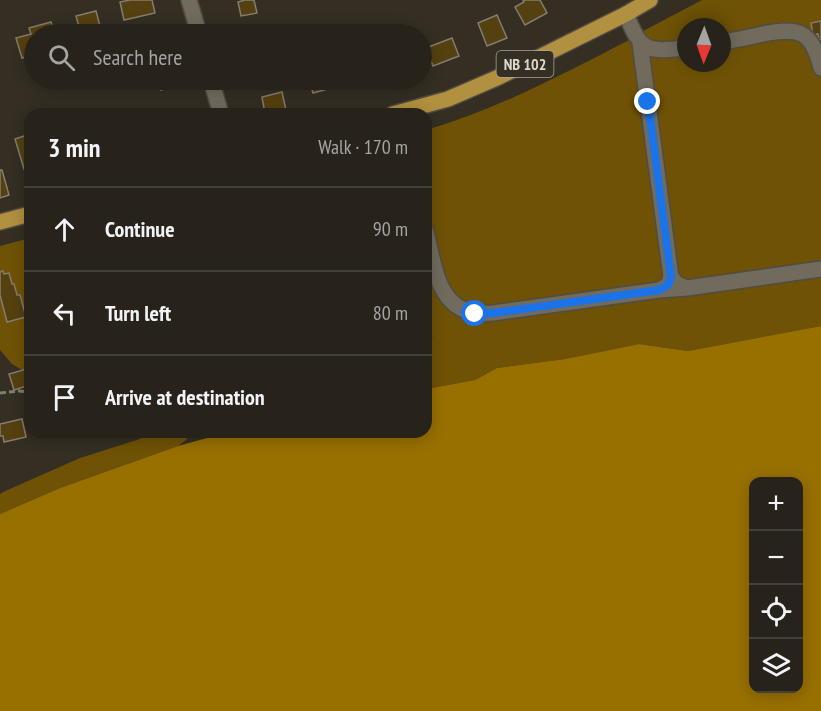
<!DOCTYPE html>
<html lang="en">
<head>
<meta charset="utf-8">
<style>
	body { margin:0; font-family:"PT Sans Narrow",sans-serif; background:#332f27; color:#f1f3f6 }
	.controls { position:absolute; right:18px; bottom:18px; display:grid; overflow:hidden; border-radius:12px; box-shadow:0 3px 15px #0003 }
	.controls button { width:54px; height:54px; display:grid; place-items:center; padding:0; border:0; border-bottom:2px solid #433f39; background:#27221a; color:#f1f3f6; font:30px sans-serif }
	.compass { position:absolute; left:677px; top:18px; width:54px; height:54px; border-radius:50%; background:#27221a; box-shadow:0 3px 15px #0003; rotate:181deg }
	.stop { position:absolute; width:18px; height:18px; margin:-14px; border:4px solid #1a73e8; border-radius:50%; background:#fff }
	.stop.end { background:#1a73e8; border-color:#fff; box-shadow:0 2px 6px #0008 }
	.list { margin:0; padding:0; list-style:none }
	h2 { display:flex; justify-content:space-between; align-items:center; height:78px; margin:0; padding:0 24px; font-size:26px }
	h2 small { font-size:20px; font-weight:400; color:#a4a4a2 }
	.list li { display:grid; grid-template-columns:39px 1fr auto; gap:18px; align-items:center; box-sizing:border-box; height:84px; padding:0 24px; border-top:2px solid #433f39 }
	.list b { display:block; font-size:22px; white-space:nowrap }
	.list em { font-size:20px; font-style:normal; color:#a4a4a2 }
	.icon { flex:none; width:33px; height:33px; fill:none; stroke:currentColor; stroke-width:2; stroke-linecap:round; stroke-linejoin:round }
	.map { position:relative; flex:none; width:821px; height:711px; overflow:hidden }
	.search { position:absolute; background:#27221a; box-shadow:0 3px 15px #0003; left:24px; top:24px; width:408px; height:66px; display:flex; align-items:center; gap:15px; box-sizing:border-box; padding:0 21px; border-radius:33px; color:#a4a4a2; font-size:22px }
	.panel { position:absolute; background:#27221a; box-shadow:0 3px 15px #0003; left:24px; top:108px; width:408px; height:330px; border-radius:18px }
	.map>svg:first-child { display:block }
	.green { fill:#6f5206; fill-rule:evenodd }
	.water { fill:#987000; fill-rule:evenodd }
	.building { fill:#55400f; stroke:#837d70; stroke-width:1.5 }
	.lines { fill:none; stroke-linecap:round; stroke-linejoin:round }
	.minor-casing { stroke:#514c43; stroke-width:18 }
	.major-casing { stroke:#514c43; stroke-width:18 }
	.path { stroke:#837e74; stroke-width:3; stroke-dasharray:6 3; stroke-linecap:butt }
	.minor { stroke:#716b5e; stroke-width:15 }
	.major { stroke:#b1903f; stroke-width:15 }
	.route { stroke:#1a73e8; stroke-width:8 }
	.labels { text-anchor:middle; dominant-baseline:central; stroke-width:6; stroke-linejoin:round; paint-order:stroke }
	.shield { fill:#342e23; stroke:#a9a49c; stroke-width:1.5 }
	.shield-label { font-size:16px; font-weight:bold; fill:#dbd7d0 }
</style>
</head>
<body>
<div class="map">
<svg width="821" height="711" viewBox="0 0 821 711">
	<rect width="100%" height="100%" fill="#342e23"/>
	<path class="green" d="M702,0H821V326L688,351L639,344L565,359L497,368L475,380L426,389V338H433L426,331V130C498,109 565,73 631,39L629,35L642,28L643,31ZM686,27H722V63H686Z
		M30,238V375L12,364L0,350V246Z
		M145,432H196L178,446L60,488L0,514V494L3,492L80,458L140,439Z"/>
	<path class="water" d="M821,326V711H0V514L60,488L178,446L229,432H426V389L475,380L497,368L565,359L639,344L688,351ZM754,482H798V688H754Z"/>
	<path class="building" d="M130,0H152L155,13L124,20L120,2Z
		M245,0H254L257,13L241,16L238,2Z
		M523,0H540L547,13L525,25L515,7L524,2Z
		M96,11L102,34H81L76,16Z
		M497,15L507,38L487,46L478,23Z
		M821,21V47H820L818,34L813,35L811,23Z
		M51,22L54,34H34V55L22,58L16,38L31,34L29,28Z
		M452,38L459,56L433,66L426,48Z
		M157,80H178L180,84L161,90Z
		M309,80H333L335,87L313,93Z
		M282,92L286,110L265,114L262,97Z
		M30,134V167L24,169L15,139Z
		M0,170H2L9,195L0,198Z
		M3,271L4,274L9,273L12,284H14L17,295H20L26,317L7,322L0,295V272Z
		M30,368V385L14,390L9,374Z
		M22,419L26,437L4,442L3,436H0V424Z"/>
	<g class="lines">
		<g class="minor-casing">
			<path id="minor" d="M189,0L199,34
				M626,14C641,52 647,52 686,48
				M722,42C736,40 750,37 763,34C798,27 812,30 821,68
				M640,43L671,277
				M211,80L221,114
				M426,232C434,262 436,306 474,313C480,314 487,313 493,313L659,290
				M687,288L677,284L671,277L668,285L659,290L687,288L821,269"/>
		</g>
		<g class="major-casing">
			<path id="major" d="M393,114L448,99L499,77L626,14L650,0
				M0,222L30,214"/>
		</g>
		<path class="path" d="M0,393L19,391L30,392"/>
		<use href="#minor" class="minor"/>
		<use href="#major" class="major"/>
	</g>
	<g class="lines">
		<path class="route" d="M475,314L493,313L659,290L668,285L671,277L648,102"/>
	</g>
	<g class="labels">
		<rect class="shield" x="496.5" y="51" width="57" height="26" rx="4.5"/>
		<g class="shield-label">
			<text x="525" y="64">NB 102</text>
		</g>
	</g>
</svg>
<div class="controls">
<button>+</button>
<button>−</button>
<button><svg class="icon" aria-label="locate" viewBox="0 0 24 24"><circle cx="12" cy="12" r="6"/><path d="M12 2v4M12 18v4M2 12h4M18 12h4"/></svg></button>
<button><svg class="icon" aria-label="layers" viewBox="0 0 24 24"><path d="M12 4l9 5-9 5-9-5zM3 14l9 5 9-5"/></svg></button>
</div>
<svg class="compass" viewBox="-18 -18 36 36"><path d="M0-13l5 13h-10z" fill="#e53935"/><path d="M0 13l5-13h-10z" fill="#a4a4a2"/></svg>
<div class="stop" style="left:475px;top:314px"></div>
<div class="stop end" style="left:648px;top:102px"></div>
<div class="search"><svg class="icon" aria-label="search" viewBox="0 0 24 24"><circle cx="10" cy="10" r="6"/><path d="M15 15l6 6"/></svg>Search here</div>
<section class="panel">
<h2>3 min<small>Walk · 170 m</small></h2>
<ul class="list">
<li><svg class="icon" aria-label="ahead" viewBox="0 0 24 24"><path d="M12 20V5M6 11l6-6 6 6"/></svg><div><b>Continue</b></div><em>90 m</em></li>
<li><svg class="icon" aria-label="left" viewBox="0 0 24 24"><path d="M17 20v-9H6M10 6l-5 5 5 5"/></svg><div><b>Turn left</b></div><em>80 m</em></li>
<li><svg class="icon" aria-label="arrive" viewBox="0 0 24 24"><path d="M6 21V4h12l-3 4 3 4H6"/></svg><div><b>Arrive at destination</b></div></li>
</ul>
</section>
</div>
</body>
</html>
